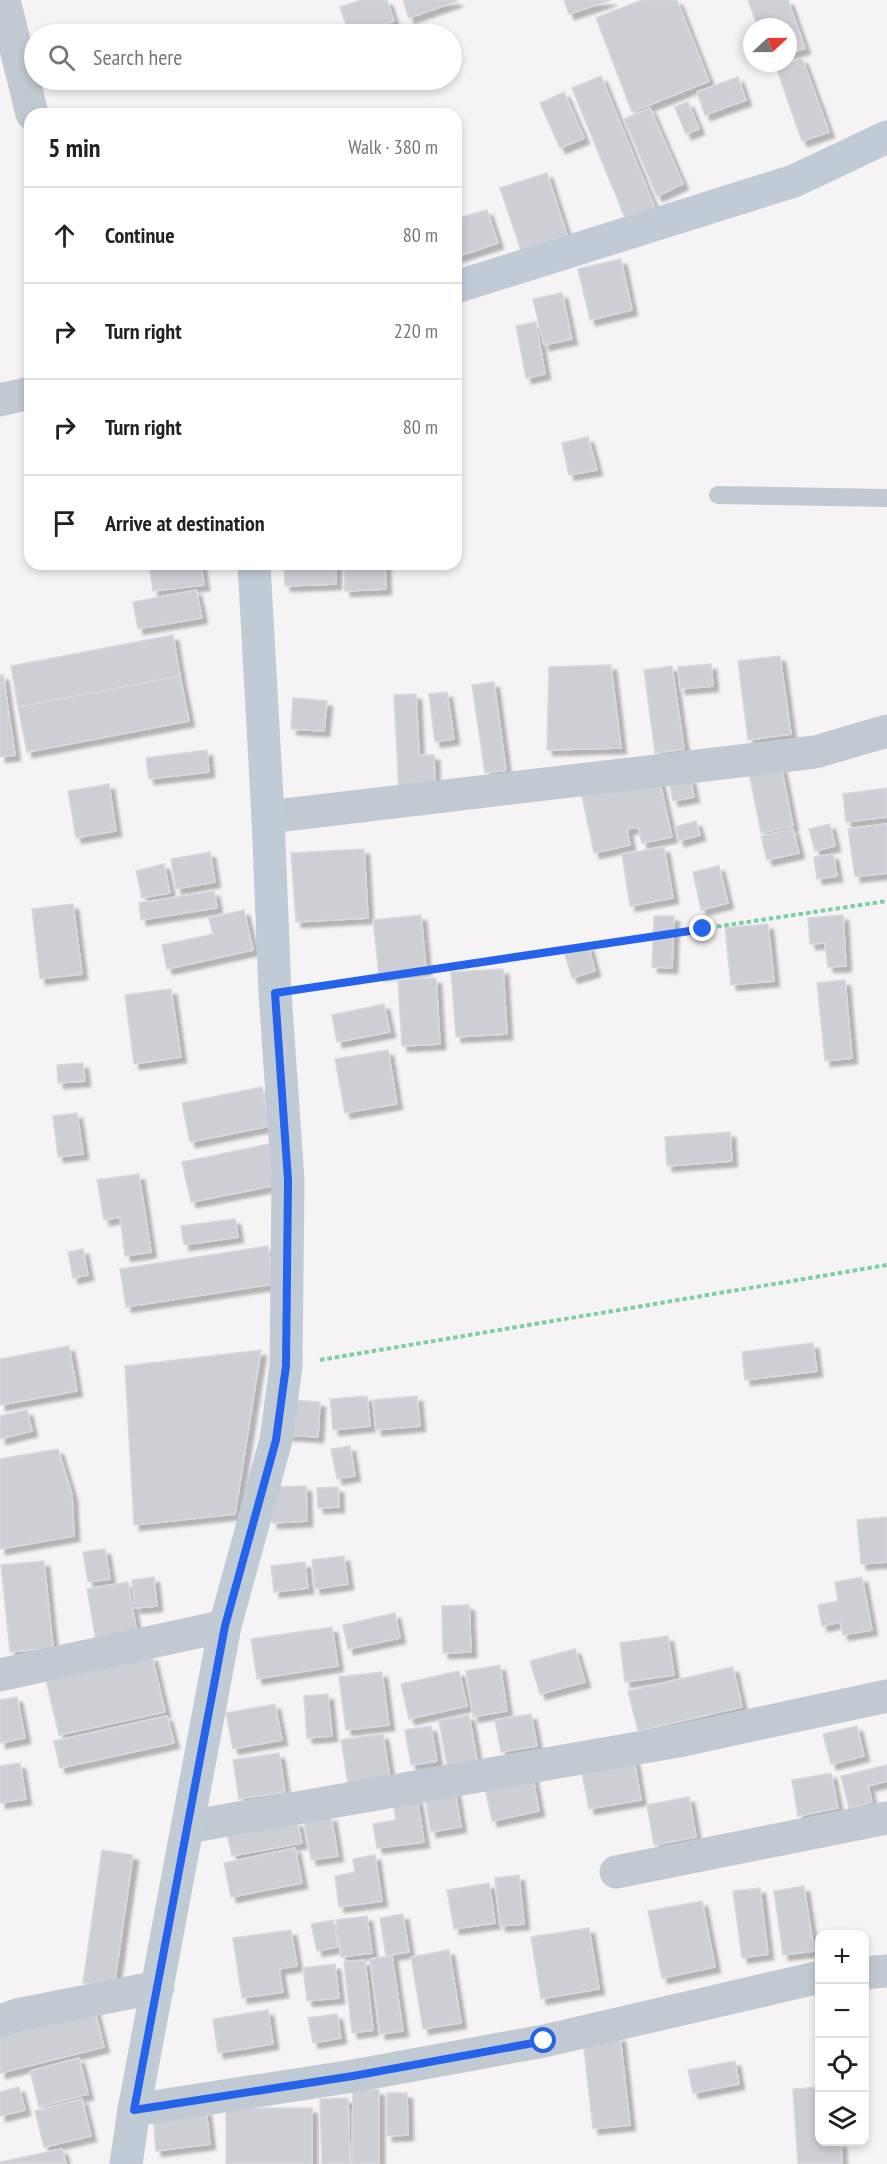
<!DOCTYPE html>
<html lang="en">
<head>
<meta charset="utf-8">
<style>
	body { margin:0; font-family:"PT Sans Narrow",sans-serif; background:#f6f6f6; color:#222 }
	.controls { position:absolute; right:18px; bottom:18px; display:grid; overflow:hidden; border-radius:12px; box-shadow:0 3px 9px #0003 }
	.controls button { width:54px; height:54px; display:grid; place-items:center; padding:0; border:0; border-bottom:2px solid #e0e0e0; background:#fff; color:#222; font:30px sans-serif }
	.compass { position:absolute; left:743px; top:18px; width:54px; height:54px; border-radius:50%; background:#fff; box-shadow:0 3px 9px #0003; rotate:68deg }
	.stop { position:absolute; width:18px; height:18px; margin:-14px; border:4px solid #2563eb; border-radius:50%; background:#fff }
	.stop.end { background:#2563eb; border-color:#fff; box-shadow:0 2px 6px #0008 }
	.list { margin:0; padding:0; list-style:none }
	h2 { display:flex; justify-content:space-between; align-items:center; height:78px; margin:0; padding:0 24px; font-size:26px }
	h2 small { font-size:20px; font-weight:400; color:#767676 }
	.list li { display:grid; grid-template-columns:39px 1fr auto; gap:18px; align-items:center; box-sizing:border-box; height:96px; padding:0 24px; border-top:2px solid #e0e0e0 }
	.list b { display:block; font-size:22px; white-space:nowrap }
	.list em { font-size:20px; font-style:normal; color:#767676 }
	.icon { flex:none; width:33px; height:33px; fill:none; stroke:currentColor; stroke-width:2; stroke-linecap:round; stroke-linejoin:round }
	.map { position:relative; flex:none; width:887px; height:2164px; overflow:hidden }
	.search { position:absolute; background:#fff; box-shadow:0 3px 9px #0003; left:24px; top:24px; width:438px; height:66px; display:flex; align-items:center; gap:15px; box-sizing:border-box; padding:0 21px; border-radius:33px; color:#767676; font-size:22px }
	.panel { position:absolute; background:#fff; box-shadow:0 3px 9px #0003; left:24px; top:108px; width:438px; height:462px; border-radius:18px }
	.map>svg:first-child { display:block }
	.building { fill:#cdcfd5; stroke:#d7d9de; stroke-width:1.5; filter:url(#shadow) }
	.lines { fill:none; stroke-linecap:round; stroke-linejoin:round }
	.path { stroke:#7ad0a6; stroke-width:4; stroke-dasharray:4.5 3; stroke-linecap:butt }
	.lane { stroke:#c1cad2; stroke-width:18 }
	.street { stroke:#c1cad2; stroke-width:33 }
	.secondary { stroke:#c1cbd6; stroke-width:33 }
	.route { stroke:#2563eb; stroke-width:8 }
</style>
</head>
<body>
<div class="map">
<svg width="887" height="2164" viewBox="0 0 887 2164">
	<defs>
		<filter id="shadow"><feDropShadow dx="5.5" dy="5.5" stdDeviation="1.5" flood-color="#0004"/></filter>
	</defs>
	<rect width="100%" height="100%" fill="#f5f3f3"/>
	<path class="building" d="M361,0H387L394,21L356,34H349L340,7Z
		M403,0H456L457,1L409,18Z
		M564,0H611L569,14Z
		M642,0H677L709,81L632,112L596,18Z
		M748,0H788L805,48L788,54V27H758Z
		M388,27L391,34H370Z
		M802,58L829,132L802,141L776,67Z
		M601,76L655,208L626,220L572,88Z
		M738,77L746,100L705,115L697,92Z
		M564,92L584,138L560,148L540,103Z
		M688,102L699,129L686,134L675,107Z
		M650,108L683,184L657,196L624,119Z
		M547,173L567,235L521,250L500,188Z
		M487,210L498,243L456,257V219Z
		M621,259L632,310L590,320L578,269Z
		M562,293L572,339L544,345L533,299Z
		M536,322L545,374L526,378L516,326Z
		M588,437L597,470L569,475L562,443Z
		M149,564H201L204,585L153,591Z
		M284,564H336V584L285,586Z
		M344,564H385L386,589L345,591Z
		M196,590L202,618L138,629L133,602Z
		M173,635L180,676L18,707L11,666Z
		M780,656L791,734L748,740L738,661Z
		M711,664L713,686L680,689L678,667Z
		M611,665L621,748L547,750L549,667Z
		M672,666L684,749L655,753L644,670Z
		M0,675H3L15,755L0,757Z
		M180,676L189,721L27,752L18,707Z
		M494,682L506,770L485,773L472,685Z
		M447,692L454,739L435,742L429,694Z
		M416,694L419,755H434L435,792L399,793L394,695Z
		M293,698L327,701L324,731L291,729Z
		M207,750L209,772L149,779L146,758Z
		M781,766L793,826L761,833L749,772Z
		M690,778L694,797L673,801L669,782Z
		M659,779L672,837L642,843L638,827L627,829L630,845L594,853L582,796Z
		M109,784L116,831L76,838L68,791Z
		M887,788V817L846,822L843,794Z
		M696,821L700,835L679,841L675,827Z
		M830,824L835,846L815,851L809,829Z
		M887,824V873L855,877L848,829Z
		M793,829L799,853L767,860L761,836Z
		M664,847L673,898L630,906L622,854Z
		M364,849L368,918L296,922L291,853Z
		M210,852L215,882L176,889L171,859Z
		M833,854L837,876L817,879L814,857Z
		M164,864L170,893L142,898L136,871Z
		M719,866L728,903L701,910L693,872Z
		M214,891L217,908L141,920L139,903Z
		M73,904L82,974L40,979L32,909Z
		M244,910L253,950L167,969L162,945L213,934L209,918Z
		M421,915L426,970L379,975L373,920Z
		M843,915L846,966L828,967L825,943L810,944L808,918Z
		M654,916H674L672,968L652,967Z
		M768,924L774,981L731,985L725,928Z
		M588,945L595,971L572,978L564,951Z
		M503,969L507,1034L456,1037L451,972Z
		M436,978L440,1044L402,1046L398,980Z
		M845,980L852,1058L825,1061L817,983Z
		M171,989L181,1057L134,1064L125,995Z
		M384,1004L390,1032L337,1042L332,1015Z
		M388,1050L397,1104L345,1113L335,1059Z
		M83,1063L85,1081L58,1083L57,1065Z
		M262,1087L270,1126L190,1142L182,1103Z
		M77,1113L83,1154L58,1157L53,1116Z
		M730,1132L732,1161L667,1166L665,1137Z
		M269,1144L277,1185L191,1202L182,1162Z
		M139,1174L151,1252L125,1256L120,1217L104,1220L97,1180Z
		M235,1219L238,1237L184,1245L181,1226Z
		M268,1246L273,1284L126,1307L120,1269Z
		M83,1249L88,1275L73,1278L68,1252Z
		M813,1343L817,1371L745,1380L742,1352Z
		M69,1346L77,1391L0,1405V1359Z
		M261,1350L235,1514L134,1525L125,1366Z
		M367,1396L370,1426L333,1430L330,1399Z
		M417,1396L420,1426L376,1430L373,1400Z
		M290,1400L320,1402L318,1437L287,1435Z
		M27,1410L32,1431L0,1439V1416Z
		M350,1446L355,1476L337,1479L331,1449Z
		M58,1449L72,1495L74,1536L0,1549V1459Z
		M306,1486L307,1521L272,1523L271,1487Z
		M338,1487L339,1507L318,1508L317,1488Z
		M887,1517V1562L861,1564L857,1520Z
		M105,1549L110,1579L88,1582L83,1552Z
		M344,1556L348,1584L315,1589L312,1560Z
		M44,1561L53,1648L10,1652L1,1565Z
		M305,1562L308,1588L274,1592L271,1566Z
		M154,1577L157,1606L135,1608L132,1580Z
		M862,1577L872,1630L843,1635L840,1622L822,1626L818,1605L838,1601L835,1582Z
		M128,1582L138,1640L97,1647L87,1589Z
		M469,1605L471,1652L443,1653L442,1606Z
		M395,1613L400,1638L348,1649L343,1625Z
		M332,1627L338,1666L257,1679L251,1639Z
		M668,1636L674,1675L625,1682L620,1643Z
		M575,1649L585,1682L540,1694L530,1661Z
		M152,1656L165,1712L59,1735L46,1680Z
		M500,1665L507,1711L473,1717L466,1671Z
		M733,1667L742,1707L638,1731L628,1691Z
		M459,1671L467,1706L409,1719L401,1684Z
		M382,1672L389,1725L346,1730L339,1677Z
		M328,1694L332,1736L307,1738L304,1696Z
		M17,1697L25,1738L0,1743V1700Z
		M275,1704L282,1740L233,1749L226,1713Z
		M531,1714L537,1746L501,1752L495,1720Z
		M469,1715L478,1765L448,1770L439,1721Z
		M167,1716L174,1743L60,1768L54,1741Z
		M431,1726L437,1761L411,1765L405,1730Z
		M857,1726L864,1756L831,1764L823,1734Z
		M383,1734L390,1778L348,1784L341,1740Z
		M279,1753L285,1792L239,1799L233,1760Z
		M634,1759L641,1800L589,1809L581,1769Z
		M20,1763L26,1799L0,1803V1766Z
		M887,1765V1781L868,1786L872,1802L849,1808L841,1776Z
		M532,1773L539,1811L492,1821L484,1783Z
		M831,1773L838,1808L798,1816L792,1780Z
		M455,1790L461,1827L431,1832L425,1795Z
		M689,1797L696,1837L654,1845L647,1805Z
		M417,1798L424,1842L377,1848L373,1824L396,1820L393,1802Z
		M331,1816L338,1856L311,1860L304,1821Z
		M297,1821L302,1843L232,1856L227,1834Z
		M295,1848L302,1883L231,1897L224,1863Z
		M102,1850L133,1855L114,1987L83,1983Z
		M375,1855L382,1901L339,1907L335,1876L355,1872L353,1859Z
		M519,1875L524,1924L500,1926L495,1878Z
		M489,1883L495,1923L454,1929L447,1890Z
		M804,1886L814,1951L783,1955L774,1891Z
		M760,1888L768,1954L742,1958L733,1891Z
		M702,1901L715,1967L662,1978L648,1911Z
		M403,1914L409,1952L386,1956L380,1918Z
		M367,1916L372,1953L341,1957L336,1920Z
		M333,1920L338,1947L317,1951L311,1924Z
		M589,1928L599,1989L541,1999L531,1937Z
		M291,1930L297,1966L279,1969L283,1992L242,1998L233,1938Z
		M449,1950L461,2023L423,2029L411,1957Z
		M392,1956L403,2031L380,2034L370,1959Z
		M365,1960L373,2030L352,2033L344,1962Z
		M335,1964L339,1998L307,2001L303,1968Z
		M94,2007L104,2047L0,2073V2031Z
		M268,2010L273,2044L218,2053L213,2019Z
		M337,2014L341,2038L313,2043L308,2018Z
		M620,2036L630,2125L593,2129L583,2040Z
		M79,2058L88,2094L39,2107L30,2071Z
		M735,2061L739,2084L693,2093L688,2070Z
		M19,2087L25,2110L0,2116V2092Z
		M820,2087V2142H841L842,2164H798L793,2089Z
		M353,2089L379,2090V2164H352Z
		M387,2093H407L408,2135L387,2136Z
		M348,2098L350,2164H322L320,2099Z
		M82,2099L91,2136L44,2147L35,2111Z
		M226,2108H312V2164H226Z
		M206,2110L210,2144L156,2151L153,2117Z
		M62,2149L66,2164H0V2162Z"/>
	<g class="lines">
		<path class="path" d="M309,988L887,901
			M320,1360L887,1265"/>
		<path class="lane" d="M718,495L887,498"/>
		<path class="street" d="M4,0L32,114
			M0,400L30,393
			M268,817L815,752L887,731
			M0,1675L225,1626
			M188,1827L678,1741L887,1696
			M616,1872L887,1818
			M864,1973L887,1971
			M0,2021L17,2015L158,1987
			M134,2110L353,2076L544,2041L820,1977"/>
		<path class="secondary" d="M456,287L794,181L887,137
			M126,2164L134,2110L225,1626L276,1440L286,1366L288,1180L275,993L268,817L254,564"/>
	</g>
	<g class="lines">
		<path class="route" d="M544,2041L353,2076L134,2110L225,1626L276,1440L286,1366L288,1180L275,993L703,929"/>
	</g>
</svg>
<div class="controls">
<button>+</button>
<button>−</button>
<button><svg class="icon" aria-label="locate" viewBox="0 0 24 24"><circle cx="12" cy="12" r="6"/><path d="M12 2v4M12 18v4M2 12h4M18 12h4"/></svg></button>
<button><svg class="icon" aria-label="layers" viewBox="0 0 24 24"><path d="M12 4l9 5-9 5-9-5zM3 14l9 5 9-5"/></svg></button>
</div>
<svg class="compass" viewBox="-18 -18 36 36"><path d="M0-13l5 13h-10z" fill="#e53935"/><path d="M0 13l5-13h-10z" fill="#767676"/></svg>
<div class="stop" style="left:544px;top:2041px"></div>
<div class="stop end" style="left:703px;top:929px"></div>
<div class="search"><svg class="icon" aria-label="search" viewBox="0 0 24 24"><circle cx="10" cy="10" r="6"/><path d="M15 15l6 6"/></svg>Search here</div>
<section class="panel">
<h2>5 min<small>Walk · 380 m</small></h2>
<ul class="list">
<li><svg class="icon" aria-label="ahead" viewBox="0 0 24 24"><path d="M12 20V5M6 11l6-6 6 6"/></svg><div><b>Continue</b></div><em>80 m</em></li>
<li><svg class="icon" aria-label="right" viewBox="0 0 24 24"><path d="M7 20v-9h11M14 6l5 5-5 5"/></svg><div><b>Turn right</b></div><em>220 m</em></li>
<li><svg class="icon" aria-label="right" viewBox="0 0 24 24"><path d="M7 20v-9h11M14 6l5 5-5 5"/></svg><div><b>Turn right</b></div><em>80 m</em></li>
<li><svg class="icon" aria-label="arrive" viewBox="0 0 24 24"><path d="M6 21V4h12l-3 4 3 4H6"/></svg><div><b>Arrive at destination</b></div></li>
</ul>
</section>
</div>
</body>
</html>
